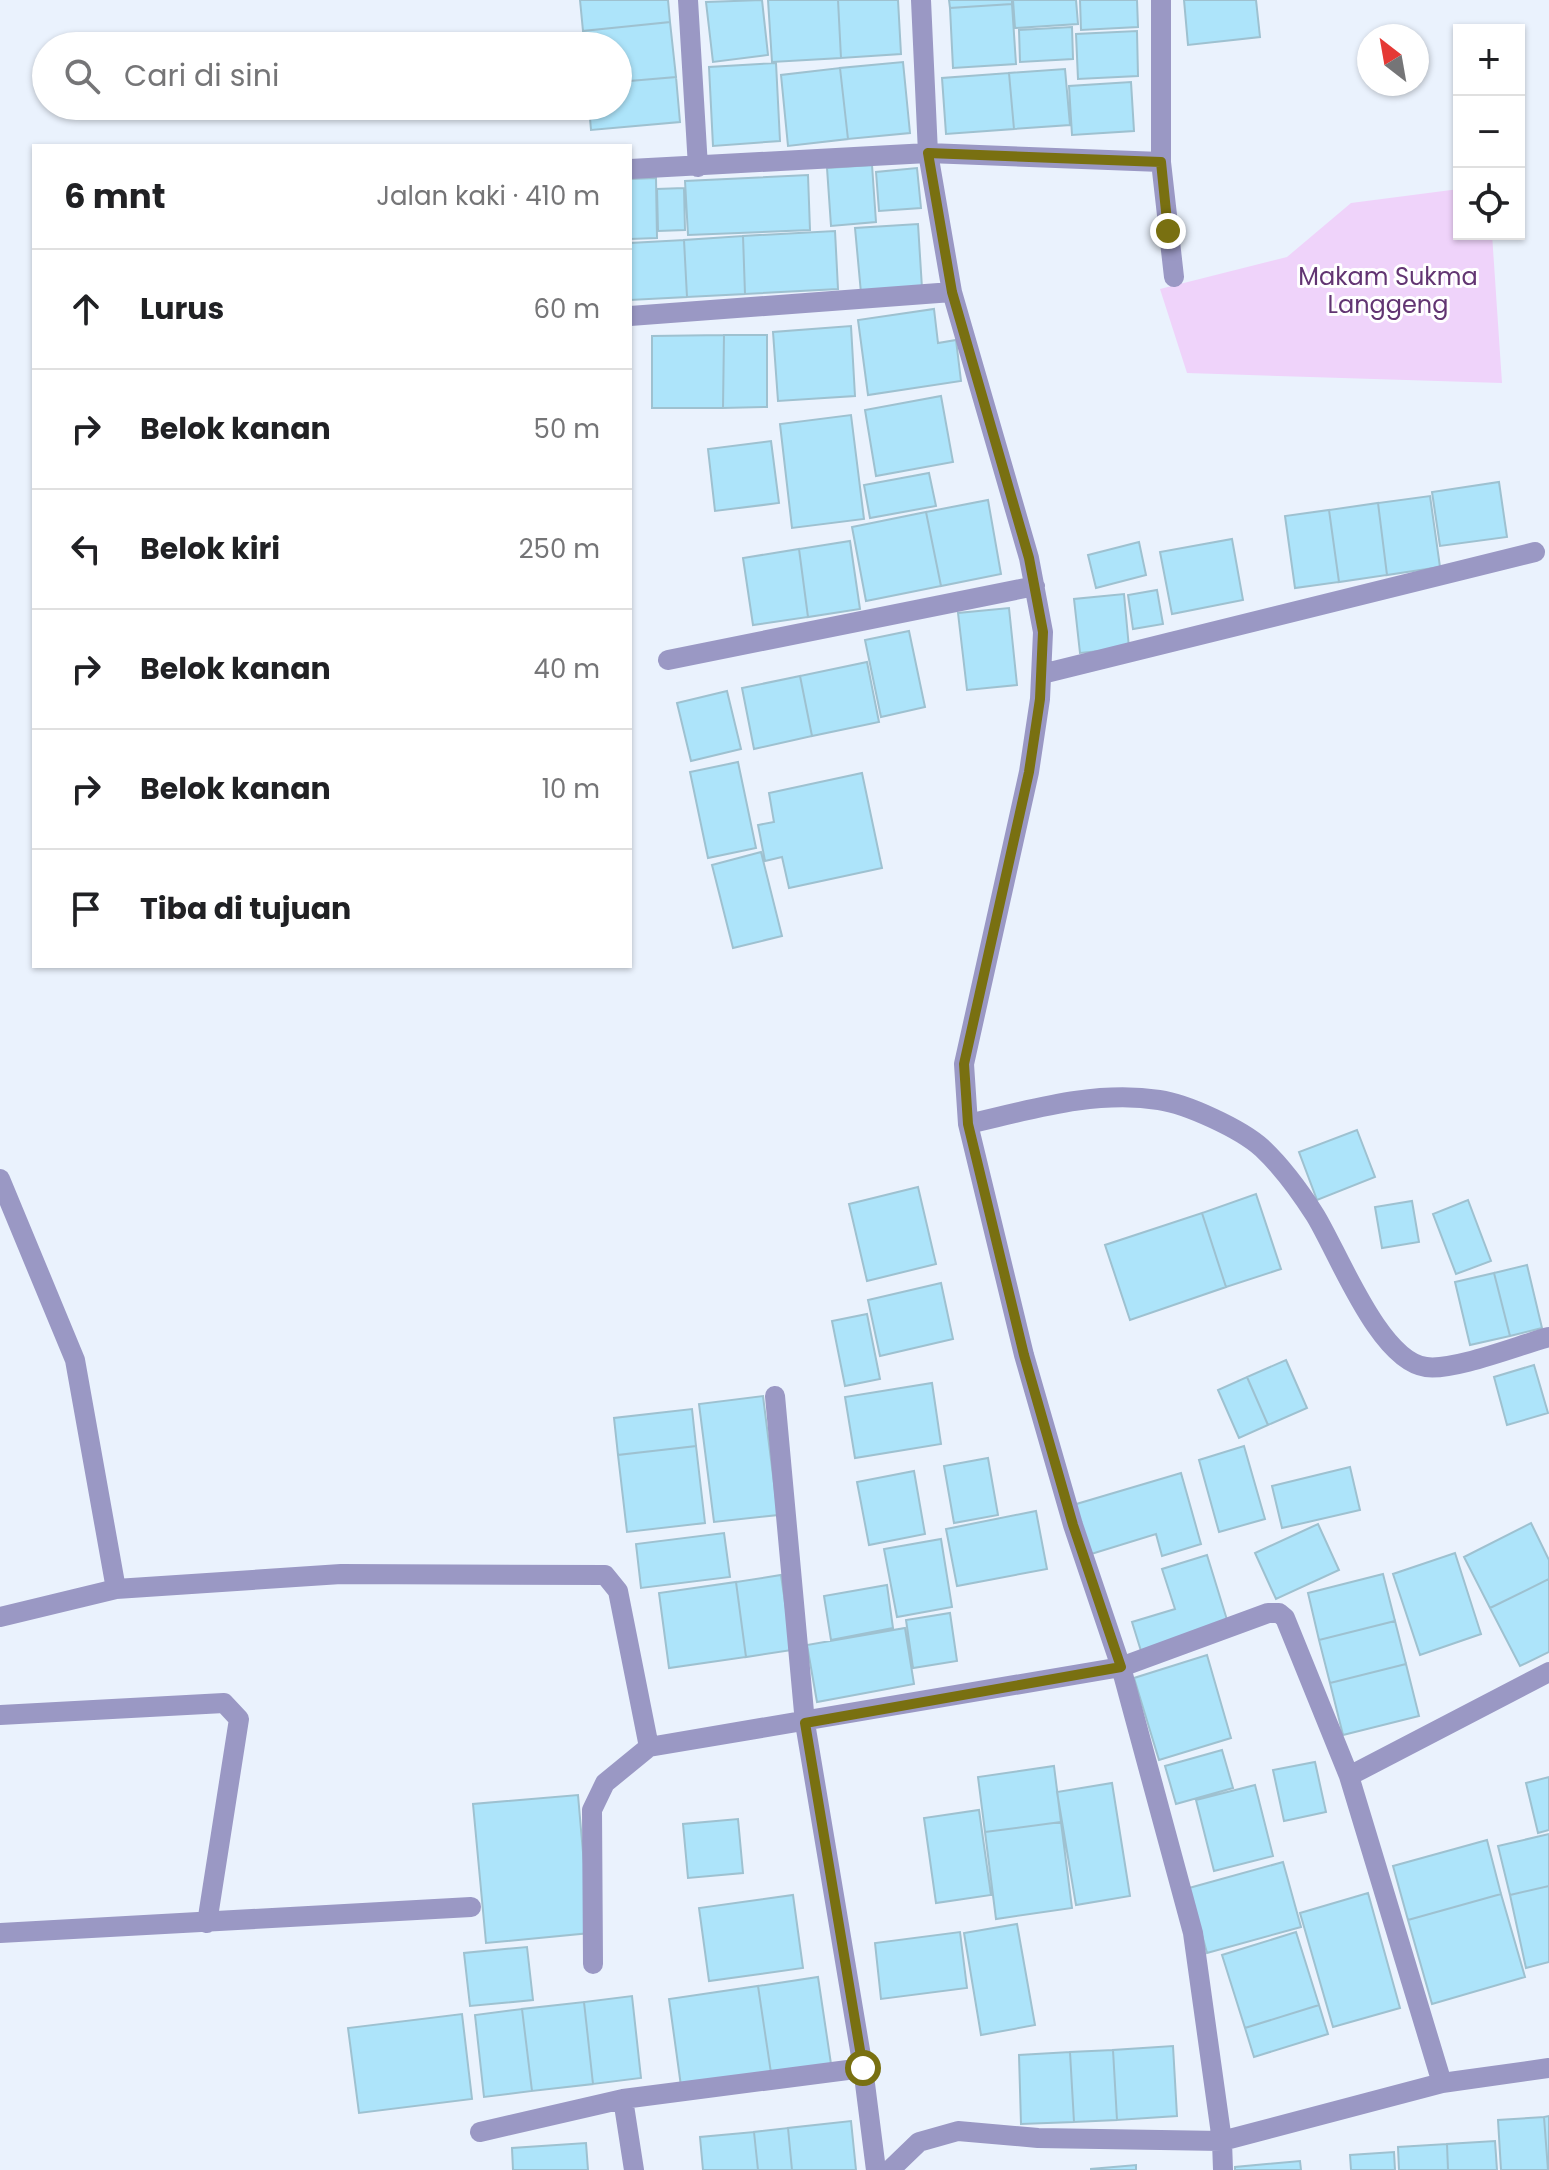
<!DOCTYPE html>
<html lang="id">
<head>
<meta charset="utf-8">
<style>
	body { margin:0; font-family:Poppins,sans-serif; background:#f6f6f6; color:#202124 }
	.controls { position:absolute; right:24px; top:24px; display:grid; overflow:hidden; border-radius:0px; box-shadow:0 2px 6px #0004 }
	.controls button { width:72px; height:72px; display:grid; place-items:center; padding:0; border:0; border-bottom:2px solid #e0e0e0; background:#fff; color:#202124; font:40px sans-serif }
	.compass { position:absolute; left:1357px; top:24px; width:72px; height:72px; border-radius:50%; background:#fff; box-shadow:0 2px 6px #0004; rotate:329deg }
	.stop { position:absolute; width:24px; height:24px; margin:-18px; border:6px solid #797011; border-radius:50%; background:#fff }
	.stop.end { background:#797011; border-color:#fff; box-shadow:0 2px 8px #0008 }
	.list { margin:0; padding:0; list-style:none }
	h2 { display:flex; justify-content:space-between; align-items:center; height:104px; margin:0; padding:0 32px; font-size:34px }
	h2 small { font-size:26px; font-weight:400; color:#757577 }
	.list li { display:grid; grid-template-columns:52px 1fr auto; gap:24px; align-items:center; box-sizing:border-box; height:120px; padding:0 32px; border-top:2px solid #e0e0e0 }
	.list b { display:block; font-size:30px; white-space:nowrap }
	.list em { font-size:26px; font-style:normal; color:#757577 }
	.icon { flex:none; width:44px; height:44px; fill:none; stroke:currentColor; stroke-width:2; stroke-linecap:round; stroke-linejoin:round }
	.map { position:relative; flex:none; width:1549px; height:2170px; overflow:hidden }
	.search { position:absolute; background:#fff; box-shadow:0 2px 6px #0004; left:32px; top:32px; width:600px; height:88px; display:flex; align-items:center; gap:20px; box-sizing:border-box; padding:0 28px; border-radius:44px; color:#757577; font-size:30px }
	.panel { position:absolute; background:#fff; box-shadow:0 2px 6px #0004; left:32px; top:144px; width:600px; height:824px; border-radius:0px }
	.map>svg:first-child { display:block }
	.green { fill:#efd3fa }
	.building { fill:#ade4fa; stroke:#9ec1d0; stroke-width:2 }
	.lines { fill:none; stroke-linecap:round; stroke-linejoin:round }
	.minor { stroke:#9a98c4; stroke-width:20 }
	.route { stroke:#797011; stroke-width:10 }
	.labels { text-anchor:middle; dominant-baseline:central; stroke-width:6; stroke-linejoin:round; paint-order:stroke }
	.park-label { font-size:24px; fill:#623572; stroke:#fff }
</style>
</head>
<body>
<div class="map">
<svg width="1549" height="2170" viewBox="0 0 1549 2170">
	<rect width="100%" height="100%" fill="#eaf2fd"/>
	<path class="green" d="M1459,189V234H1492L1502,383L1187,373L1160,289L1287,257L1351,203Z"/>
	<path class="building" d="M580,0H668L670,22L583,31Z
		M762,0L768,55L713,62L706,2Z
		M768,0H838L841,58L772,62Z
		M838,0H898L901,54L841,58Z
		M949,0H1012V4L950,8Z
		M1013,0H1076L1078,24L1015,28Z
		M1080,0H1137L1138,27L1081,30Z
		M1184,0H1256L1260,37L1188,45Z
		M1012,4L1016,64L953,68L950,8Z
		M670,22L676,77L618,82V46H584L583,31Z
		M1072,27L1073,59L1020,62L1019,30Z
		M1137,31L1138,76L1078,79L1076,34Z
		M903,62L910,133L848,139L840,68Z
		M776,63L780,141L713,146L709,67Z
		M840,68L848,139L788,146L781,75Z
		M1065,69L1070,125L1014,129L1009,73Z
		M1009,73L1014,129L946,134L942,78Z
		M676,77L680,122L591,130L589,106H618V82Z
		M1131,82L1134,131L1072,135L1069,86Z
		M872,165L876,222L831,226L827,168Z
		M917,168L921,208L879,211L876,172Z
		M808,175L810,230L688,235L685,181Z
		M656,178L657,238L630,239V179Z
		M684,188L685,230L658,231L657,189Z
		M918,224L922,288L861,293L855,228Z
		M835,231L838,289L745,294L743,236Z
		M743,236L745,294L687,297L684,240Z
		M684,240L687,297L630,300V243Z
		M934,309L938,343L956,340L961,381L868,395L858,320Z
		M851,326L855,396L778,401L773,332Z
		M724,335H767V407L723,408Z
		M724,335L723,408H652V336Z
		M941,396L953,462L876,476L865,410Z
		M851,415L864,519L792,528L780,424Z
		M771,441L779,503L715,511L708,449Z
		M929,473L936,506L870,518L864,485Z
		M1499,482L1507,537L1440,546L1432,492Z
		M1430,496L1440,567L1387,575L1378,503Z
		M988,500L1001,574L941,586L926,512Z
		M1378,503L1387,575L1339,582L1329,510Z
		M1329,510L1339,582L1295,588L1285,516Z
		M926,512L941,586L866,601L852,527Z
		M1232,539L1243,600L1172,614L1160,552Z
		M850,541L860,609L808,617L799,549Z
		M1139,542L1146,575L1096,588L1088,555Z
		M799,549L808,617L753,625L743,558Z
		M1157,590L1163,624L1133,629L1128,595Z
		M1124,594L1129,648L1080,653L1074,599Z
		M1009,608L1017,685L967,690L958,613Z
		M909,631L925,707L881,717L865,640Z
		M867,662L879,722L812,736L800,676Z
		M800,676L812,736L754,749L742,688Z
		M727,691L741,749L691,761L677,703Z
		M738,762L756,848L708,858L690,772Z
		M862,773L882,868L789,888L782,857L765,861L758,825L774,822L769,793Z
		M761,852L782,936L733,948L712,865Z
		M1357,1130L1375,1177L1317,1200L1299,1152Z
		M918,1187L936,1264L867,1281L849,1204Z
		M1256,1194L1281,1269L1226,1287L1202,1213Z
		M1468,1200L1491,1261L1456,1274L1433,1214Z
		M1412,1201L1419,1242L1382,1248L1375,1207Z
		M1202,1213L1226,1287L1130,1320L1105,1245Z
		M1527,1265L1542,1328L1510,1336L1494,1273Z
		M1494,1273L1510,1336L1470,1345L1455,1282Z
		M941,1283L953,1339L880,1356L868,1300Z
		M867,1314L880,1379L845,1386L832,1321Z
		M1286,1360L1307,1408L1268,1425L1247,1377Z
		M1534,1365L1548,1413L1507,1425L1494,1377Z
		M1247,1377L1268,1425L1239,1438L1218,1390Z
		M932,1383L941,1444L855,1458L845,1397Z
		M763,1396L778,1515L714,1522L699,1404Z
		M692,1409L696,1446L618,1455L614,1418Z
		M696,1446L705,1523L627,1532L618,1455Z
		M1244,1446L1265,1519L1219,1532L1199,1460Z
		M988,1458L998,1515L954,1523L944,1466Z
		M1350,1467L1360,1510L1282,1528L1272,1486Z
		M914,1471L925,1534L869,1545L857,1482Z
		M1181,1473L1201,1544L1162,1556L1156,1534L1088,1555L1073,1505Z
		M1036,1511L1047,1569L957,1586L946,1529Z
		M1531,1523L1549,1560V1579L1490,1608L1464,1557Z
		M1318,1524L1339,1570L1276,1599L1255,1553Z
		M724,1533L730,1577L641,1588L636,1544Z
		M941,1539L952,1607L897,1617L884,1549Z
		M1455,1553L1481,1634L1420,1655L1393,1574Z
		M1207,1555L1228,1623L1141,1651L1132,1622L1175,1609L1162,1569Z
		M1383,1574L1395,1621L1319,1640L1308,1593Z
		M781,1575L792,1650L746,1657L736,1582Z
		M1549,1579V1652L1520,1666L1490,1608Z
		M736,1582L746,1657L669,1668L659,1593Z
		M887,1585L893,1628L831,1640L824,1596Z
		M950,1613L957,1661L913,1668L906,1620Z
		M1395,1621L1406,1664L1330,1683L1319,1640Z
		M905,1628L914,1684L817,1702L807,1645Z
		M1207,1655L1231,1738L1159,1760L1134,1678Z
		M1406,1664L1419,1716L1343,1735L1330,1683Z
		M1222,1750L1233,1788L1176,1804L1165,1766Z
		M1315,1762L1326,1812L1284,1821L1273,1770Z
		M1054,1766L1061,1822L985,1832L978,1777Z
		M1549,1777V1830L1538,1833L1526,1783Z
		M1112,1783L1130,1896L1076,1905L1057,1792Z
		M1255,1785L1273,1856L1214,1871L1196,1800Z
		M578,1795L590,1933L486,1943L473,1804Z
		M979,1810L991,1895L936,1903L924,1818Z
		M738,1819L743,1873L688,1878L683,1824Z
		M1061,1822L1072,1908L996,1919L985,1832Z
		M1549,1834V1886L1510,1895L1498,1846Z
		M1487,1840L1501,1894L1408,1920L1393,1866Z
		M1283,1862L1301,1927L1207,1953L1189,1888Z
		M1549,1886V1962L1526,1968L1510,1895Z
		M1368,1893L1400,2008L1333,2027L1300,1913Z
		M1501,1894L1525,1977L1432,2004L1408,1920Z
		M793,1895L803,1968L709,1981L699,1908Z
		M1017,1924L1035,2025L981,2035L964,1933Z
		M960,1932L967,1988L881,1999L875,1943Z
		M1296,1932L1319,2005L1245,2028L1222,1955Z
		M527,1947L533,2000L470,2006L464,1953Z
		M818,1977L831,2064L771,2073L758,1986Z
		M758,1986L771,2073L681,2086L669,1999Z
		M632,1996L641,2078L593,2084L584,2002Z
		M584,2002L593,2084L532,2091L522,2009Z
		M1319,2005L1328,2034L1254,2057L1245,2028Z
		M522,2009L532,2091L484,2097L475,2015Z
		M462,2014L472,2099L359,2113L348,2028Z
		M1173,2046L1177,2116L1117,2120L1113,2050Z
		M1113,2050L1117,2120L1074,2122L1070,2052Z
		M1070,2052L1074,2122L1021,2124L1019,2055Z
		M1549,2116V2170H1548L1544,2117Z
		M1544,2117L1548,2170H1501L1498,2120Z
		M851,2121L856,2170H792L788,2128Z
		M788,2128L792,2170H758L754,2132Z
		M754,2132L758,2170H703L700,2137Z
		M1495,2141L1497,2170H1448L1447,2144Z
		M586,2143L588,2170H513L512,2148Z
		M1447,2144L1448,2170H1399L1398,2147Z
		M1394,2152L1395,2170H1351L1350,2155Z
		M1300,2161L1301,2170H1235V2167Z
		M1136,2165V2170H1091V2169Z"/>
	<g class="lines">
		<path class="minor" d="M688,0L698,167
			M921,0L928,153L952,292L1029,558L1043,632L1040,699L1029,772L964,1064L968,1124L1024,1355L1073,1525L1121,1667L1193,1933L1222,2141L1223,2170
			M1161,0V162L1174,277
			M630,169L928,153L1161,162
			M630,316L952,292
			M668,660L1035,586
			M1042,674L1535,552
			M968,1124C1030,1110 1094,1090 1159,1100C1187,1104 1241,1129 1262,1148C1281,1166 1301,1193 1315,1215C1338,1252 1379,1361 1426,1367C1454,1371 1519,1345 1549,1337
			M0,1179L75,1360L116,1589
			M775,1396L805,1723L863,2068L876,2170
			M0,1617L116,1589L341,1574L605,1575L618,1591L649,1747L1121,1667L1268,1613H1279L1285,1618L1349,1776L1442,2083
			M0,1715L224,1703L239,1719L207,1923
			M1349,1776L1549,1672
			M0,1933L471,1907
			M593,1964L592,1810L605,1783L649,1747
			M623,2099L634,2170
			M480,2132L623,2099L863,2068
			M890,2170L919,2142L958,2131L1038,2138L1222,2141L1442,2083L1549,2068"/>
	</g>
	<g class="lines">
		<path class="route" d="M863,2068L805,1723L1121,1667L1073,1525L1024,1355L968,1124L964,1064L1029,772L1040,699L1043,632L1029,558L952,292L928,153L1161,162L1168,231"/>
	</g>
	<g class="labels">
		<g class="park-label">
			<text x="1388" y="276">Makam Sukma<tspan x="1388" dy="28">Langgeng</tspan></text>
		</g>
	</g>
</svg>
<div class="controls">
<button>+</button>
<button>−</button>
<button><svg class="icon" aria-label="locate" viewBox="0 0 24 24"><circle cx="12" cy="12" r="6"/><path d="M12 2v4M12 18v4M2 12h4M18 12h4"/></svg></button>
</div>
<svg class="compass" viewBox="-18 -18 36 36"><path d="M0-13l5 13h-10z" fill="#e53935"/><path d="M0 13l5-13h-10z" fill="#757577"/></svg>
<div class="stop" style="left:863px;top:2068px"></div>
<div class="stop end" style="left:1168px;top:231px"></div>
<div class="search"><svg class="icon" aria-label="search" viewBox="0 0 24 24"><circle cx="10" cy="10" r="6"/><path d="M15 15l6 6"/></svg>Cari di sini</div>
<section class="panel">
<h2>6 mnt<small>Jalan kaki · 410 m</small></h2>
<ul class="list">
<li><svg class="icon" aria-label="ahead" viewBox="0 0 24 24"><path d="M12 20V5M6 11l6-6 6 6"/></svg><div><b>Lurus</b></div><em>60 m</em></li>
<li><svg class="icon" aria-label="right" viewBox="0 0 24 24"><path d="M7 20v-9h11M14 6l5 5-5 5"/></svg><div><b>Belok kanan</b></div><em>50 m</em></li>
<li><svg class="icon" aria-label="left" viewBox="0 0 24 24"><path d="M17 20v-9H6M10 6l-5 5 5 5"/></svg><div><b>Belok kiri</b></div><em>250 m</em></li>
<li><svg class="icon" aria-label="right" viewBox="0 0 24 24"><path d="M7 20v-9h11M14 6l5 5-5 5"/></svg><div><b>Belok kanan</b></div><em>40 m</em></li>
<li><svg class="icon" aria-label="right" viewBox="0 0 24 24"><path d="M7 20v-9h11M14 6l5 5-5 5"/></svg><div><b>Belok kanan</b></div><em>10 m</em></li>
<li><svg class="icon" aria-label="arrive" viewBox="0 0 24 24"><path d="M6 21V4h12l-3 4 3 4H6"/></svg><div><b>Tiba di tujuan</b></div></li>
</ul>
</section>
</div>
</body>
</html>
